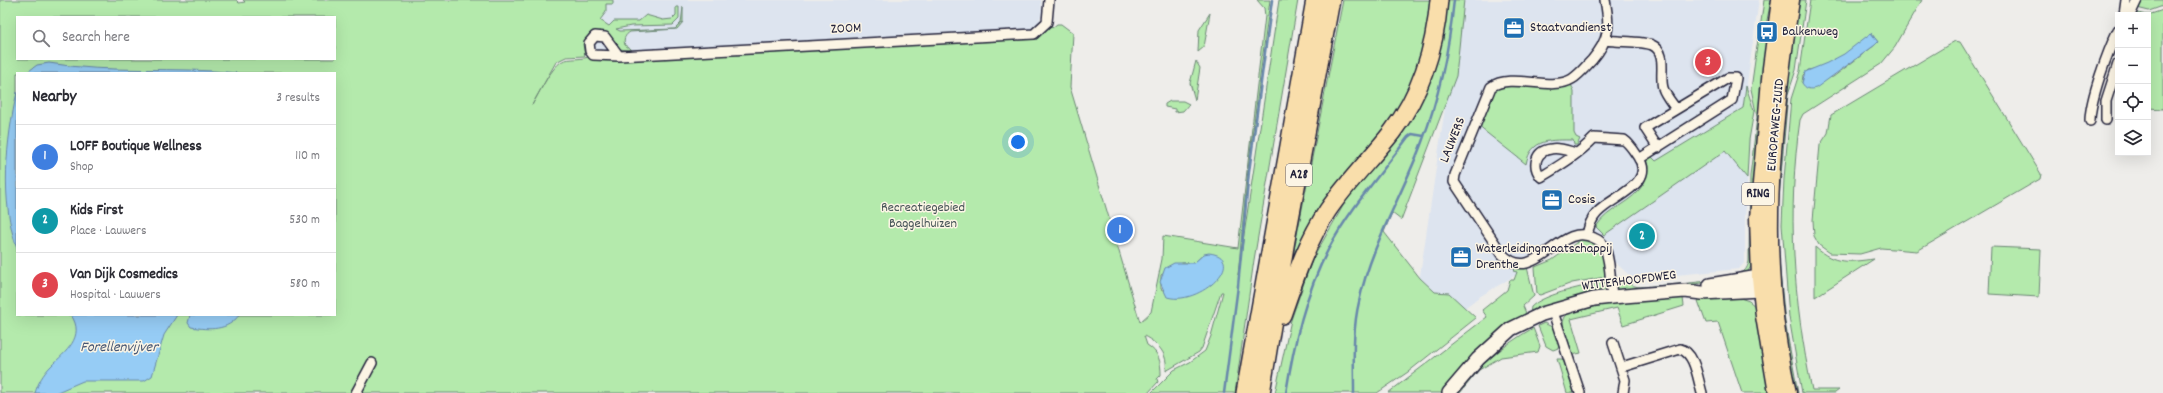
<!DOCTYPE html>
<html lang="en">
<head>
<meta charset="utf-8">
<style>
	body { margin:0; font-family:Dekko,sans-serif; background:#f7f7f7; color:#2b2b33 }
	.controls { position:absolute; right:12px; top:12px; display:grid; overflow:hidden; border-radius:0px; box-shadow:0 4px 16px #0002 }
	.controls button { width:36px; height:36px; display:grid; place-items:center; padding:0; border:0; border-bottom:1px solid #e1e1e2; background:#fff; color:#2b2b33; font:20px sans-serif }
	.you { position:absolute; left:1018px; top:142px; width:14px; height:14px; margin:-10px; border:3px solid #fff; border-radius:50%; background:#1a73e8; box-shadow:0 0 0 6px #1a73e833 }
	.badge { display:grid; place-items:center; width:26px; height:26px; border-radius:50%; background:#0f766e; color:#fff; font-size:13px; font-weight:700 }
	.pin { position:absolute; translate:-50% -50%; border:2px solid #fff; box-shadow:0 1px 4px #0006 }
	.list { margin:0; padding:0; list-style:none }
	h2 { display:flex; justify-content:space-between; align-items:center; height:52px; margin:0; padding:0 16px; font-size:17px }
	h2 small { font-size:13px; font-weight:400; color:#7c7c81 }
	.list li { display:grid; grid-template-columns:26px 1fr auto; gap:12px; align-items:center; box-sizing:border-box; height:64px; padding:0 16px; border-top:1px solid #e1e1e2 }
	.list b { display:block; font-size:15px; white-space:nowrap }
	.list p { margin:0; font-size:13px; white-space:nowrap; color:#7c7c81 }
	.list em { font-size:13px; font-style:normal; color:#7c7c81 }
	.icon { flex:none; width:22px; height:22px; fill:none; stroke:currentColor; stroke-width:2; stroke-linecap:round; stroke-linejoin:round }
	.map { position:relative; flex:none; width:2163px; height:393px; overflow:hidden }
	.search { position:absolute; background:#fff; box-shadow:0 4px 16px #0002; left:16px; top:16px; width:320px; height:44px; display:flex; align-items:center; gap:10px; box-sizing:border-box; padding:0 14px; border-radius:0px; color:#7c7c81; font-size:15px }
	.panel { position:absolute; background:#fff; box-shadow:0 4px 16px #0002; left:16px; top:72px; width:320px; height:244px; border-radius:0px }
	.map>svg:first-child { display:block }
	.built { fill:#dde4ef }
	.green { fill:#b4eaac; stroke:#6b8674; fill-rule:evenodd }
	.water { fill:#96ccf5; stroke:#6888ab }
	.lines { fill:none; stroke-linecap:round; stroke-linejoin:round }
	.stream { stroke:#6888ab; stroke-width:2.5 }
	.street-casing { stroke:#22223b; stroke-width:12 }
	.secondary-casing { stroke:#22223b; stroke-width:16 }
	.primary-casing { stroke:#22223b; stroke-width:17 }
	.highway-casing { stroke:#22223b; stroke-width:20 }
	.street { stroke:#fcf5e5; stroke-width:9 }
	.secondary { stroke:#fcf5e5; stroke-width:13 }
	.primary { stroke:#f9deab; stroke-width:14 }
	.highway { stroke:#f9deab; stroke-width:17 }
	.labels { text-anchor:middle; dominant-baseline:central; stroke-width:3; stroke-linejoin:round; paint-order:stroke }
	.shield { fill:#fcf5e5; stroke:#63616e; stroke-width:1 }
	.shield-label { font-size:13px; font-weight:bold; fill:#22223b }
	.poi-label { font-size:14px; fill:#22223b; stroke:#fcf5e5; text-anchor:start }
	.street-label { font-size:14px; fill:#22223b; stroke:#fcf5e5 }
	.park-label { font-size:14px; fill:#465457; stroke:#fcf5e5 }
	.water-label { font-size:15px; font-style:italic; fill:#455573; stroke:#fcf5e5 }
</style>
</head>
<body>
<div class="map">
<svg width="2163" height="393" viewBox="0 0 2163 393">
	<rect width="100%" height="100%" fill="#eeedea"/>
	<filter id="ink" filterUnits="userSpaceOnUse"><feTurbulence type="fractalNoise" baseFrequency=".025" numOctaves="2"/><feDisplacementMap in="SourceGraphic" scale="8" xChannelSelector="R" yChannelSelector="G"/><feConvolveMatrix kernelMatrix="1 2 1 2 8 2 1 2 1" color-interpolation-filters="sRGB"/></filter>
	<g filter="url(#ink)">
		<path class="built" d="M593,0H1041L1042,12L1039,23L1030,30L580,56Z
			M1461,0H1759L1747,83L1751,121L1745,219V262L1739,269L1634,279L1603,252L1580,237L1479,297L1409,350Z"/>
		<path class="green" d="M0,0H236L239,3L245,2L243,0H613V4H606V12L600,20L609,26L614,21H639L646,15L663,20L672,19L676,15V7H679V19L673,25L631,26L616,29L620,31L675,29L681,23L683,7V22L677,29L630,32C625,35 623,39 625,45L633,51L620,49C608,39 610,27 590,33L583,44L585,56L566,57L556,62L532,105C539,94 552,64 565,60C575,58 583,60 593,55L1034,34L1049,17L1052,28L1057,24H1061L1073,33L1070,87L1140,322L1151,312L1162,259L1163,236L1238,248L1265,16L1264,8L1257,0H1270L1248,169L1238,275L1279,0H1298L1254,260L1235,393H1151L1174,370L1190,362L1205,351L1211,336L1223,292H1221L1202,348L1199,352L1166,371C1168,354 1159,344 1144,336L1147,345C1159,352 1161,362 1161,375L1157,379L1158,382L1148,393H0ZM17,17H335V59H17ZM17,73H335V315H17ZM1204,254L1177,298L1161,289V275L1182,263H1194Z
			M1343,0H1433L1431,23L1410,92L1286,291Z
			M1446,0H1464L1456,76L1401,220L1392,213L1384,232L1420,278L1435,292L1449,293L1476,318L1408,372L1377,393H1275L1291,320L1312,260L1347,199L1396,134Z
			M1764,0H1771L1765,30L1760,29Z
			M1800,0H1806L1796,70L1788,94L1777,221L1778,251L1785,322L1798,393H1792L1784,357L1776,302L1773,213L1779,131Z
			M1810,0H1922L1895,47L1881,64L1803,114L1800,120C1787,210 1793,300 1812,390H1839L1835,393H1802L1789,317L1782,224L1784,179L1791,99L1800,71ZM1871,33L1878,42L1875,45L1833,77L1802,83L1803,75L1808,70C1830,67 1855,49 1871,33Z
			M2144,0H2163V6L2149,11L2137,8Z
			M2163,10V109L2148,108V15H2137L2138,13L2148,15Z
			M1210,13L1204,47L1198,52L1199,30Z
			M1759,32L1768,33L1762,115L1756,145L1754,173L1752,265L1746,274L1716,281L1674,287L1618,291L1616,288L1614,279C1624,278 1630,287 1641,287C1663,285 1724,282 1741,273C1746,271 1748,266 1749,261L1750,176L1757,117L1751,89Z
			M1955,41L1960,42L2041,174L2040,179L1917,251L1881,248L1860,254L1830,253L1819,245L1814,236L1813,220L1820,145L1828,133L1831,115Z
			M1196,61L1200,68L1195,100L1190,83Z
			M1571,84L1574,92V133L1576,137L1580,139L1577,145H1574L1573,140C1552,140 1531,138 1526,164L1478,126L1492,92L1502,86Z
			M1746,86L1754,111L1749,140L1747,178L1725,151L1604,235L1596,227C1607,208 1633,203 1644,183C1647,176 1646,167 1646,159L1652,157L1656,161L1743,108Z
			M1170,101H1183L1189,104L1183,111L1175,112V109L1165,107V104Z
			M1583,238C1603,239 1606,261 1605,277L1572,283L1540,295L1537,294L1535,267L1552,260Z
			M1815,247C1835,265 1849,262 1874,259L1815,297Z
			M1991,247L2041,249L2039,297L1989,294Z
			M1517,267H1527L1534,296L1523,306L1528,318C1494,342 1467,358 1443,393H1388L1487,317L1482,310L1507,290L1510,280H1514L1517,272L1513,271Z
			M1607,281L1606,292L1530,314L1531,307C1545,293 1587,286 1607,281Z
			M1737,297L1749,301L1756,307L1769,393H1742L1718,322L1706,323L1697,298Z
			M1683,298L1684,306L1623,325L1617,308L1571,319L1581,353L1572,355C1568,344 1556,321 1569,313L1616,302Z
			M1544,323L1554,328L1561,347L1553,350L1546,346L1538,326Z
			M1533,328L1540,346L1538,352L1501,357L1479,370L1460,393H1456C1479,366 1502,346 1533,328Z
			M1557,359H1563L1574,393H1567Z"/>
		<path class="water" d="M1871,33L1878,42L1875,45L1816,88C1809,90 1806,89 1802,83L1805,72L1827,63L1844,54Z
			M49,63C111,74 175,66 237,73H26L37,65Z
			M17,92V248C0,202 6,140 17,92Z
			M1209,253C1250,258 1200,307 1167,297L1160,282L1165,268L1174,263H1194L1204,254Z
			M71,315H177L164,335L152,376L144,381H83L55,393H35C38,383 43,374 51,366C65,352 86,337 71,315Z
			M190,315H239C228,331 209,330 191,327L188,323Z"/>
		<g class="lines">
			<path class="stream" d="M1224,393L1238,286L1249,172L1272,0
				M1286,393C1294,343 1305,294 1329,248C1350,208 1381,174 1408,137L1412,134L1424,136
				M1354,393C1354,363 1352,331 1359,302C1371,245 1402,196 1422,142C1440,95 1449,50 1454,0"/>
			<g class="street-casing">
				<path id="street" d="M1605,0C1610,26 1610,39 1592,60C1586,66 1580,74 1572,79C1551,92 1511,72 1491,87L1455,175L1454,182L1502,254C1535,288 1560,219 1594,238C1599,240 1603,243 1605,248C1611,263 1610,281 1612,297
					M2124,15L2126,0
					M2130,15L2137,0
					M1606,40C1618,42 1643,41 1652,45C1668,52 1659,75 1663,88C1665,95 1672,103 1676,109
					M619,56L605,37L595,36L589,43L590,51L593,55L619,56L1034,34L1047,22L1049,0
					M2106,120V101L2118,64
					M2090,121C2090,99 2108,51 2118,30
					M1576,153C1568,151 1559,147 1551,149C1535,151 1532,166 1541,177C1559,166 1579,154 1594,138L1624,140C1630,144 1634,151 1638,157C1657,184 1612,196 1597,213C1591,219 1589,226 1587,235
					M1639,159L1732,100L1736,78H1728L1645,128L1658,148
					M1553,312L1580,393
					M1613,343L1625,380L1623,393
					M1622,367L1680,349C1695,352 1698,380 1702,393
					M356,393L372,363"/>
			</g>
			<g class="secondary-casing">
				<path id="secondary" d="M1710,285L1759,277L1768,281
					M1449,393L1478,359L1511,329L1542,314L1594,299L1612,297L1685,291L1702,293L1760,290L1770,284"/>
			</g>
			<g class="primary-casing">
				<path id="primary" d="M1776,393L1763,316L1759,277L1757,218L1770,68L1779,0
					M1789,393C1758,259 1772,134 1792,0"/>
			</g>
			<g class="highway-casing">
				<path id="highway" d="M1282,315C1295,278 1306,243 1328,210C1347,182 1371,159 1392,132C1421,94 1435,48 1439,0
					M1245,393L1315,0
					M1261,393L1286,240L1331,0"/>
			</g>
			<use href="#street" class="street"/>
			<use href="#secondary" class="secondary"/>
			<use href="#primary" class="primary"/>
			<use href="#highway" class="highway"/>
		</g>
	</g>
	<defs>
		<g id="office-square" transform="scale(1.15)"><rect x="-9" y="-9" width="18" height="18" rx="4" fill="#1f6fb2" stroke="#fcf5e5"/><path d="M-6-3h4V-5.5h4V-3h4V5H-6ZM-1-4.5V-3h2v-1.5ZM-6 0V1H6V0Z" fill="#fff"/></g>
		<g id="bus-square" transform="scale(1.15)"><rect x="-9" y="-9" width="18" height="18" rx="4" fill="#1f6fb2" stroke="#fcf5e5"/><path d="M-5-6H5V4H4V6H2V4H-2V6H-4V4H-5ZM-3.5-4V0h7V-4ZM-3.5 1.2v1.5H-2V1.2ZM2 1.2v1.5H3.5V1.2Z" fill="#fff"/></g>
	</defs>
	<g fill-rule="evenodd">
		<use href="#office-square" x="1514" y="28"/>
		<use href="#bus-square" x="1767" y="32"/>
		<use href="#office-square" x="1552" y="200"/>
		<use href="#office-square" x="1461" y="257"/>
	</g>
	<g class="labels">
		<g class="shield">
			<rect x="1286" y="164" width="26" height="22" rx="3"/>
			<rect x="1742" y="183" width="32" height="22" rx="3"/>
		</g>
		<g class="shield-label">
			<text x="1299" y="175">A28</text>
			<text x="1758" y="194">RING</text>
		</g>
		<g class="poi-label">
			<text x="1530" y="28">Staatvandienst</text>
			<text x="1782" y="32">Balkenweg</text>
			<text x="1568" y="200">Cosis</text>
			<text x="1476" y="249">Waterleidingmaatschappij<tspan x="1476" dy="16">Drenthe</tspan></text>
		</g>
		<g class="street-label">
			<text transform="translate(846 29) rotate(-3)">ZOOM</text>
			<text transform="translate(1776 125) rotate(-85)">EUROPAWEG-ZUID</text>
			<text transform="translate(1453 140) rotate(-68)">LAUWERS</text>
			<text transform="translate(1629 281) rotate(-7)">WITTERHOOFDWEG</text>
		</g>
		<g class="park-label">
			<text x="923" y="208">Recreatiegebied<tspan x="923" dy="16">Baggelhuizen</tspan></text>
		</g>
		<g class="water-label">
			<text x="119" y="348">Forellenvijver</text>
		</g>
	</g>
</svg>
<div class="controls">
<button>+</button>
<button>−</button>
<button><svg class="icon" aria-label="locate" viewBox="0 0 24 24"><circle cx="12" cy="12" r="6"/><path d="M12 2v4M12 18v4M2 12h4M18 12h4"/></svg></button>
<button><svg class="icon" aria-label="layers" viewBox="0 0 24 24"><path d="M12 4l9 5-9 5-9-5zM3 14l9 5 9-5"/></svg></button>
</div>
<div class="you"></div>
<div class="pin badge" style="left:1120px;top:230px;background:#3f7fe0">1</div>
<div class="pin badge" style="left:1642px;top:236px;background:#0f9aa8">2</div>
<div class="pin badge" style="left:1708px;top:62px;background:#e0444e">3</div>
<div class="search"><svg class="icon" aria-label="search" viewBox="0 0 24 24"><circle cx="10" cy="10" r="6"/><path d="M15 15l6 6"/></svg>Search here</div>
<section class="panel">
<h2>Nearby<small>3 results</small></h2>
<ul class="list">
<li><span class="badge" style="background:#3f7fe0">1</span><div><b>LOFF Boutique Wellness</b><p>Shop</p></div><em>110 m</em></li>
<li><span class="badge" style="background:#0f9aa8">2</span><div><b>Kids First</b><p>Place · Lauwers</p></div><em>530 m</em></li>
<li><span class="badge" style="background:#e0444e">3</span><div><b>Van Dijk Cosmedics</b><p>Hospital · Lauwers</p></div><em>580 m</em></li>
</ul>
</section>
</div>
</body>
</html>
